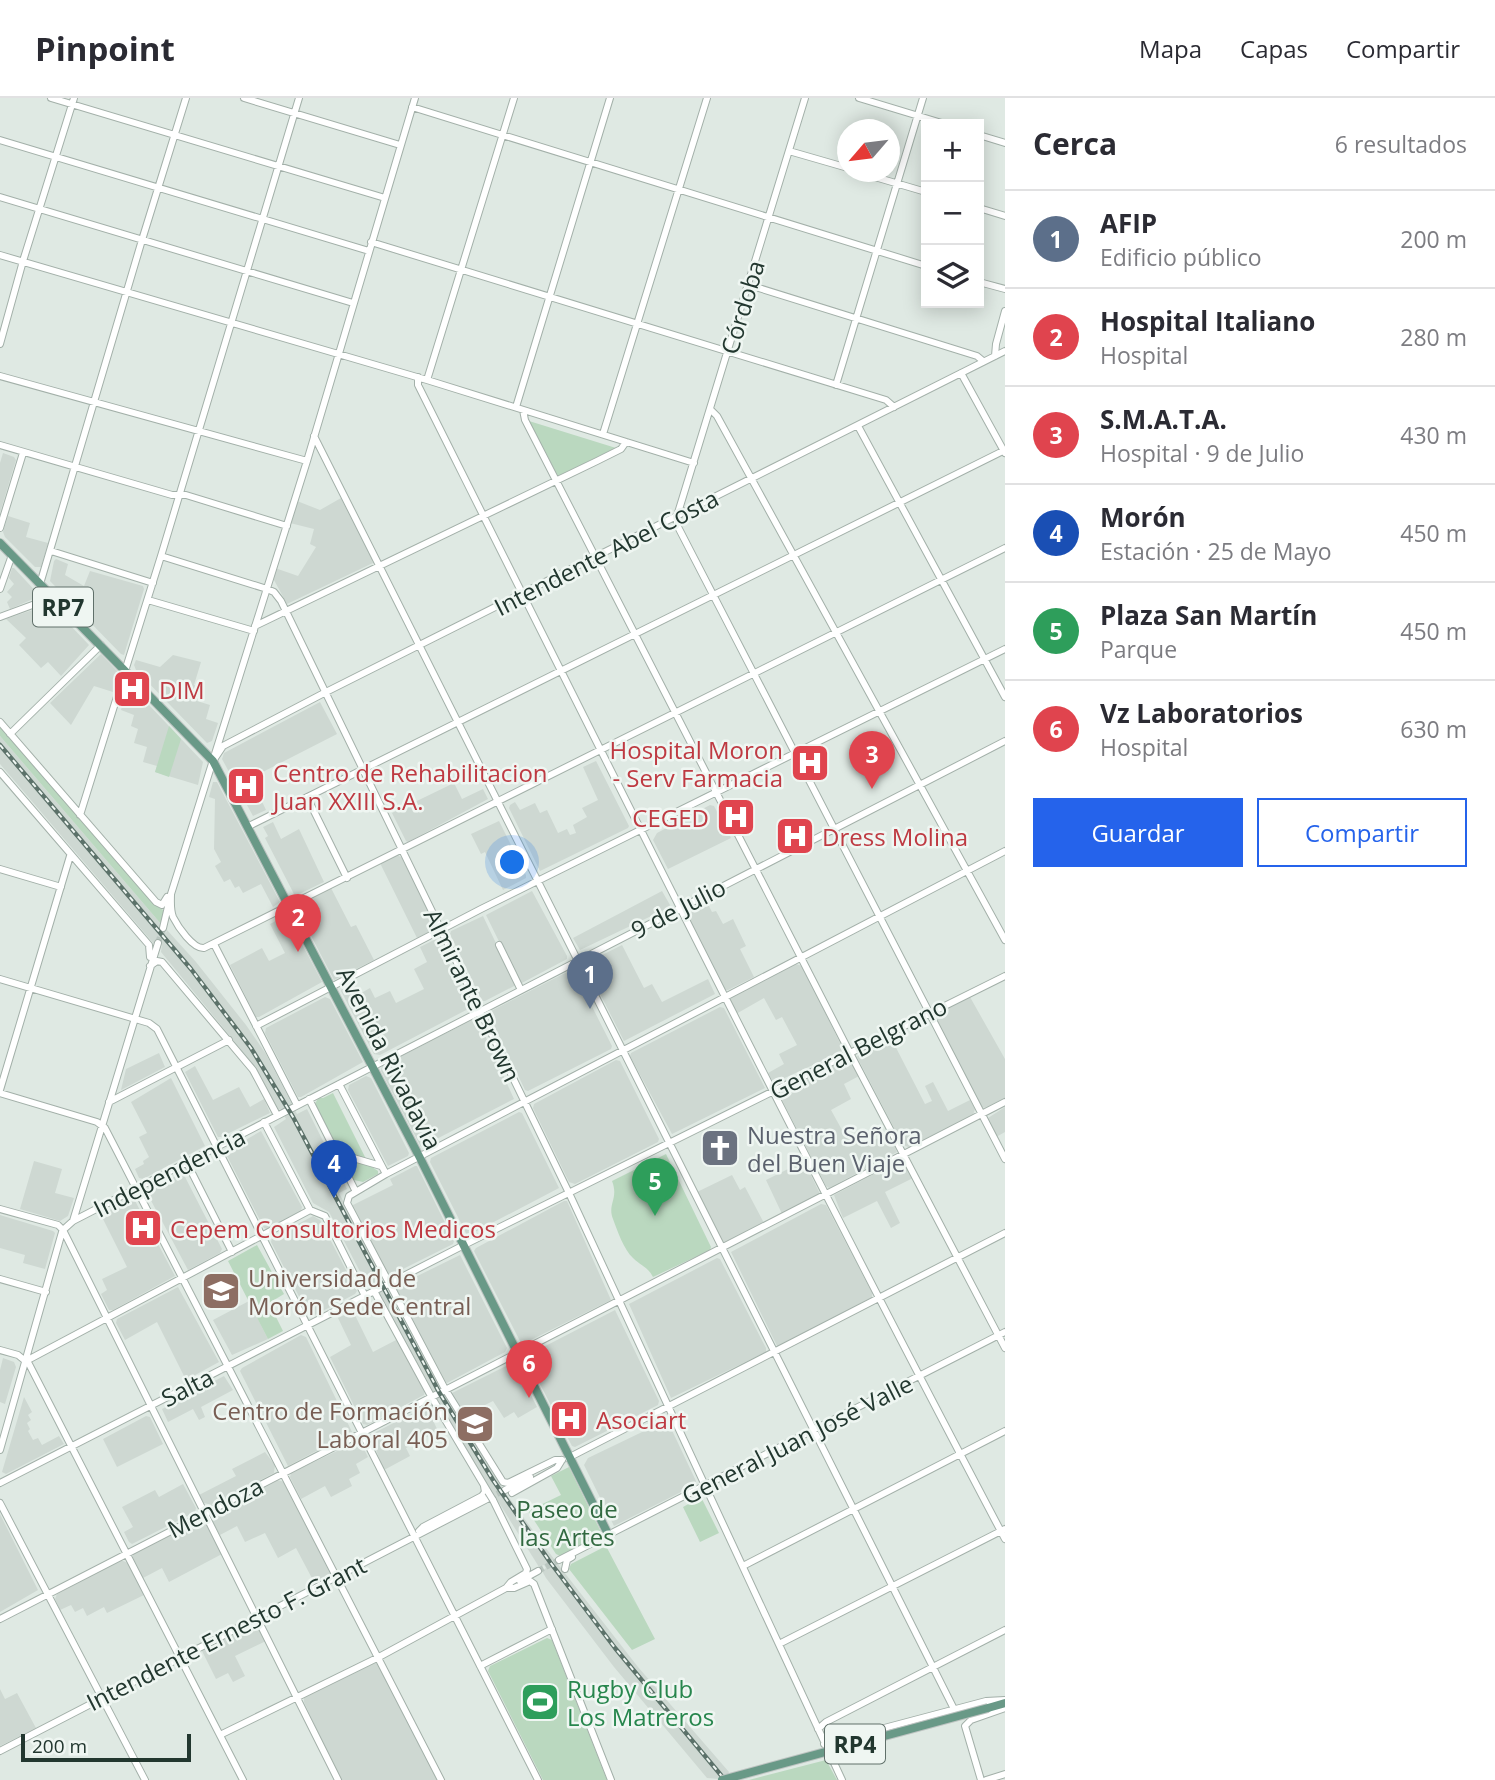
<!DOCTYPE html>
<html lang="es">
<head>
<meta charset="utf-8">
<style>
	body { margin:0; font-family:"Open Sans",sans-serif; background:#f2f2f3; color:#2b2b33 }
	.controls { position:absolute; right:21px; top:21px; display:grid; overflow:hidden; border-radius:0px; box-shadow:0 4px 18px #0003 }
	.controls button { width:63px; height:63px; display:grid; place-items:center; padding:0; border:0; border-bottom:2px solid #e1e1e2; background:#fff; color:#2b2b33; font:35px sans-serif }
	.compass { position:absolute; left:837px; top:21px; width:63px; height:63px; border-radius:50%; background:#fff; box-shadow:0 4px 18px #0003; rotate:242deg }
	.scale { position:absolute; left:21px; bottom:18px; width:170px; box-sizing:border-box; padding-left:7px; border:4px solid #22372f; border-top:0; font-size:19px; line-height:24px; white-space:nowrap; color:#22372f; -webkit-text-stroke:5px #eff6f2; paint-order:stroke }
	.you { position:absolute; left:513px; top:765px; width:24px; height:24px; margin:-18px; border:5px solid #fff; border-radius:50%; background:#1a73e8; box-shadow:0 0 0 10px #1a73e833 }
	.badge { display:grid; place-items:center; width:46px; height:46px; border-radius:50%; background:#2563eb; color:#fff; font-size:23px; font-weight:700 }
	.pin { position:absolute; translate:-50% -58px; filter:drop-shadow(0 2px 4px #0008) }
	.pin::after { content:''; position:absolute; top:37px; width:24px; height:21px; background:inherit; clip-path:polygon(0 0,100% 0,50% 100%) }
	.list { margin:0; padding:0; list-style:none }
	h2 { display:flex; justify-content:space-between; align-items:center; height:91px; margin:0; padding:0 28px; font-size:30px }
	h2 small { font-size:23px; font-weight:400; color:#7c7c81 }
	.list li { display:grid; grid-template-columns:46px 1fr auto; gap:21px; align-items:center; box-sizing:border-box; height:98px; padding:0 28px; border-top:2px solid #e1e1e2 }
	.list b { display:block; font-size:26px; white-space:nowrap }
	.list p { margin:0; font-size:23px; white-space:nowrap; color:#7c7c81 }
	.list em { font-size:23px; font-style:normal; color:#7c7c81 }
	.actions { display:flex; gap:14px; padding:21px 28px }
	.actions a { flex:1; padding:16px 0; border:2px solid #2563eb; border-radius:0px; text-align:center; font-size:24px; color:#2563eb }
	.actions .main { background:#2563eb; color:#fff }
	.icon { flex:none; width:38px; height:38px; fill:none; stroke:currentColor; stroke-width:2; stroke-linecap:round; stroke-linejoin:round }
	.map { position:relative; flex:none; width:1005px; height:1682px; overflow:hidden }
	header { display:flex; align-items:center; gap:42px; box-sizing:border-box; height:98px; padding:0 35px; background:#fff; border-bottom:2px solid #e1e1e2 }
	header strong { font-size:33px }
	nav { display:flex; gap:38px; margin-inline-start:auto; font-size:24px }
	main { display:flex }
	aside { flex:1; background:#fff }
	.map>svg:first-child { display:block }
	.built { fill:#ced8d2 }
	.green { fill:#bad8bf }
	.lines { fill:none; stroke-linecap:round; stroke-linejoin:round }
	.minor-tunnel { stroke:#b9c5bf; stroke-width:6; stroke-dasharray:6 3; stroke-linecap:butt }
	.minor-casing { stroke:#a3b0a9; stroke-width:8 }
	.major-casing { stroke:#bdc3c1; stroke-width:10 }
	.minor { stroke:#fff; stroke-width:6 }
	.major { stroke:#699987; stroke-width:8 }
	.rail-casing { stroke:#5c726a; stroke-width:4.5 }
	.rail { stroke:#eff6f2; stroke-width:2; stroke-dasharray:5; stroke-linecap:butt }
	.minor-bridge-casing { stroke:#a3b0a9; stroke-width:8; stroke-linecap:butt }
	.major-bridge-casing { stroke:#bdc3c1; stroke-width:10; stroke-linecap:butt }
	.minor-bridge { stroke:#fff; stroke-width:6 }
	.major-bridge { stroke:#699987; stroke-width:8 }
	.labels { text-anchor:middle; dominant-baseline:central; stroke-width:5; stroke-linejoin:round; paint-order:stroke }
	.shield { fill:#eff6f2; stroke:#60706a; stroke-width:2 }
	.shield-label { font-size:23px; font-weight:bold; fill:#22372f }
	.street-label { font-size:24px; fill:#22372f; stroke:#eff6f2 }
	.health-label { font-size:24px; fill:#be3a42; stroke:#eff6f2; text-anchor:start }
	.worship-label { font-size:24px; fill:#5b616d; stroke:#eff6f2; text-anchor:start }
	.education-label { font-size:24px; fill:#785e54; stroke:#eff6f2; text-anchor:start }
	.park-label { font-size:24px; fill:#316940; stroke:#eff6f2 }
	.leisure-label { font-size:24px; fill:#27864d; stroke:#eff6f2; text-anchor:start }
</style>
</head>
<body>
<header>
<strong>Pinpoint</strong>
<nav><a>Mapa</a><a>Capas</a><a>Compartir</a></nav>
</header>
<main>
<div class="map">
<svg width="1005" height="1682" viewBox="0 0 1005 1682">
	<rect width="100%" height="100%" fill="#dfe9e3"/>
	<path class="built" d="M3,355L14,359L16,362L0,415V365Z
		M341,400L372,461L373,465L287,506L274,482L275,470L298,478L316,449L310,446L314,431L290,425L297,403L320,412Z
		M8,418L30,425L26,439L48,445L41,469H35L5,439L3,434Z
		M56,461L68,466L65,477L84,488L90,473L143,488L144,491L124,557L121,556L50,483L54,463Z
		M12,470H14L40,498L10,511L7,504L12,499L7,494L14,486L9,480Z
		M50,506L89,547L61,578L48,564L41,570L19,547L26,540L6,521Z
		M101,556L118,574L113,594L94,588L71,627L50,605Z
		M173,557L201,564L194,587L201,590L197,603L210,607L206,621L218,625L212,643L207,645L136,572L134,567L136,562L160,569Z
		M128,588H131L203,664L198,687L155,674L157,668L143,664L147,649L134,645L138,631L131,628L134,617L121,612Z
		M320,604L337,636L251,680L266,712L253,718L222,661L224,655Z
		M0,638L161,826L166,835L167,832L196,864L246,927L266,956L297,1016L307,1011L347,1091L339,1095L383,1180L381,1181L446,1299L507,1397L554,1461L551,1463L554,1467L557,1465L638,1569L729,1674L728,1677L732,1682L707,1680L614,1569L546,1480L542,1473L546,1470L544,1467L539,1469L465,1350L380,1199L374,1185L368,1189L329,1114L313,1105L274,1029L286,1021L281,1011L278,1012L252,965L161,854L162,846L156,843L154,846L0,666Z
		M596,663L629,728L628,730L540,773L509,710L510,707L515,704L520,712L535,705L540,715L547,712L558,735L567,731L570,737L576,735L573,727L587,719L582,710L598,702L583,669Z
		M213,684H217L280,804L273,809L261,786L243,795L239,788L235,790L230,781L224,784L215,768L221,764L214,751L215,701L209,699Z
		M454,685L462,701L483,691L488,701L408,744L406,743L392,715Z
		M710,707L714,708L731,740L668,771L653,742L657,735Z
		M499,723L526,777V780L503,792L485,754L481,756L471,736Z
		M273,724L281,741L299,731L324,784L295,798L265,740L268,738L263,729Z
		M398,757L402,760L435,827L433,832L417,840L380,765Z
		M331,790L351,829L356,827L374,862L334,882L296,809Z
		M532,793L567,858V861L520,886L486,817Z
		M662,793L670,807L668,810L580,852L573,840Z
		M705,800L712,814L716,813L723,826L733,821L746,848L740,851L754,879L728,892H724L684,814L685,810Z
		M287,817L322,884L259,919H256L230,867L262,850L269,863L285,855L270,826Z
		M483,818L516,887L485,903H482L450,836L451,833Z
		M436,841L471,907L470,910L380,957L374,956L341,893L342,891L350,886L356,898L370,890L375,900L390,893L396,905L424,891L414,871L427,864L420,849Z
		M622,847L644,890L652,886L662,904L708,881L715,896L624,943L586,868L588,864Z
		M796,866L802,868L843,951L841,954L776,984L771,981L768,975L784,966L779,956L797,947L782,919L776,922L764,900L736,916L730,902L733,898Z
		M571,872L574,873L612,948L611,951L528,993L525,992L489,917L491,913Z
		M325,899L330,901L363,964L301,999H298L265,935L266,930Z
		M970,899L1005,961V1001L986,1010L981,1009L935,919L936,916Z
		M720,909L724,910L765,990L672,1036L630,958L631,955Z
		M474,921L478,922L514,1001L421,1049L381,973L382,968Z
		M890,938L925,1006L932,1003L925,988L933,984L948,1013L970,1002L975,1011L973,1017L911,1050L903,1047L857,959L860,954Z
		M159,955L165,969L121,992L126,971Z
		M847,961L852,964L859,978L844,986L851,1001L831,1012L842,1032L845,1031L849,1038L854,1036L861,1049L888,1035L897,1054L829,1090L826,1088L780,998L782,993Z
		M616,962L620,963L659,1041L658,1044L575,1086L569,1084L533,1010L534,1006Z
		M195,968L213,1002L239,989L250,1009L264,1001L270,1015L221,1039H218L185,974Z
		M366,978L371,980L409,1055L408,1058L388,1068L348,992L349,987Z
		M171,980L205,1048L143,1081L139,1080L135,1071L144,1066L143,1063L149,1059L139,1039L147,1035L131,1004Z
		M1005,1009V1034L996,1039L988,1020Z
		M519,1014L522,1015L559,1090L469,1137H467L430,1064L431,1060Z
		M261,1033L302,1109L301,1113L267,1131L264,1130L225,1054Z
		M34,1063L62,1071L55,1095L74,1100L68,1118L60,1123L20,1111Z
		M804,1063L820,1096L783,1118L766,1082Z
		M899,1063L906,1066L913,1080L885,1094L900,1125L891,1130L877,1103L843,1120L834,1097Z
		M415,1068H417L454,1143L453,1146L389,1178L353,1109V1107L393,1087L390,1081Z
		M181,1075L184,1077L222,1151L220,1155L188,1172L147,1095Z
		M732,1077L740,1092L745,1089L765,1127L725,1145L722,1144L697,1094Z
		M133,1099L175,1178L113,1212H109L101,1196L107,1192L102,1181L127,1169L101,1117Z
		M564,1103H567L611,1202L523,1246L521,1245L474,1153L476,1150Z
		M821,1106L826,1107L872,1195V1199L781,1248H777L731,1154Z
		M0,1117L53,1133L55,1135L45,1171L23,1165L25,1157L0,1150Z
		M313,1118L320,1122L357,1193L355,1196L313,1218L308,1216L271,1144L272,1140Z
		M460,1157L507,1250L505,1254L447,1285L443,1283L395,1189Z
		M717,1160L720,1161L766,1250V1254L671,1300L629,1206Z
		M178,1189L219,1264L186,1282L157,1224L125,1242L116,1225L117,1221Z
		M249,1203L268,1241L232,1257L213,1222Z
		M615,1212L659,1303L658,1307L575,1349L572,1348L527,1261L528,1257Z
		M353,1213L373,1254L398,1241L425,1292L424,1297L367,1327L363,1326L330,1259L351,1247L338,1220Z
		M301,1237L306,1239L352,1334L288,1368L240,1273L242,1270Z
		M3,1260L14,1264L16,1269L5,1306L0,1304V1272Z
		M512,1265L515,1266L537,1309L518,1320L514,1314L504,1320L493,1303L463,1318L451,1297L452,1295Z
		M224,1278L233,1292L201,1309L205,1319L199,1322L193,1311L168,1324L162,1311Z
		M24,1299L32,1314L28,1317L31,1322L27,1325L30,1331L28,1333L33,1342L38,1340L42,1347L59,1338L64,1346L6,1376L2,1374Z
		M429,1307H433L436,1313L430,1316L438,1333L406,1350L410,1358L384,1372L370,1337Z
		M146,1318L150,1319L163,1346L117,1369L103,1341Z
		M665,1323L668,1324L696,1383L695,1387L614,1428L584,1367L588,1360Z
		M358,1343L361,1345L368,1359L356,1366L360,1375L349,1381L352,1388L331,1399L325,1388L301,1401L290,1379L291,1375Z
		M265,1354L275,1367L274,1375L212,1407L204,1405L199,1397L236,1378L232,1371Z
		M277,1382L285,1384L330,1475L329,1478L315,1486L296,1450L278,1460L265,1435L245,1444L237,1428L220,1437L211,1421L214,1415Z
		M183,1386L196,1410L195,1414L132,1446L129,1444L124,1434L133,1429L122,1409L155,1392L159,1399Z
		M0,1416L38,1492L0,1514Z
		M199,1422L205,1424L222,1456L169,1484L162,1470L143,1480L133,1460V1455Z
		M121,1462L128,1465L144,1497L107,1515L104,1509L87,1518L83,1510L75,1514L71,1507L60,1512L55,1501L57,1496Z
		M251,1526L258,1527L266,1543L235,1558L245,1578L233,1584L228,1575L216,1581L201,1551Z
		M374,1564L379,1567L438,1682H340L304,1604V1598Z
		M0,1591L5,1601L17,1595L36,1630L0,1648Z"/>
	<path class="green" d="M529,323L616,350L558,378Z
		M0,628L156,807L164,813L161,826L0,638Z
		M169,628L181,641L169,679L155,674Z
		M333,995L369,1067L378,1073V1076L363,1084L354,1082L315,1006L318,1000H323Z
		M666,1056L711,1149L710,1152L653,1179C648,1169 641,1168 633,1160C624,1152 617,1132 613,1121C607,1106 619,1101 612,1083Z
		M257,1147L284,1196L269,1205L283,1233L268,1241L228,1163Z
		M569,1369L602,1436L560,1458L556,1456L528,1413L561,1397L551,1378Z
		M701,1399L719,1435L700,1444L683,1409Z
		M606,1448L655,1541L632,1552L569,1471L571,1466Z
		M547,1540L552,1542L607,1682H543L488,1573L490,1568Z
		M826,1662L837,1682H749Z"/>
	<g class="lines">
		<path class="minor-tunnel" d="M158,845L163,830
			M489,1400L505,1392
			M538,1473L559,1462"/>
		<g class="minor-casing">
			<path id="minor" d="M51,0L385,100
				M244,0L400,47
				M805,0L677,418V427L1005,1061
				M859,0L945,26
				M412,9L926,168
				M979,37L1005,45
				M0,42L369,153
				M789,53L848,70
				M858,74L926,94
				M0,99L353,205
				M979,110L1005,118
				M371,144L886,302L894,309
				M0,157L427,282L694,365
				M979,184L1005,191
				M749,187L977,258L983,263
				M0,246L23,163L74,0
				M995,258L996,246L1005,213
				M961,275L1005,355
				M0,278L307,363
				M418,279V287C611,673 803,1059 1005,1441
				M427,282L514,0
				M836,287L923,0
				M516,309L610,0
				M710,311L717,318L1005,842
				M523,312L525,322L850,955L1005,1250
				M858,328L1005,599
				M603,336L707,0
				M314,338L954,1611
				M0,347L172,397H186L287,428
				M0,430L23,355
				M51,453L153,485
				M161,458L267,491L274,494L281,503L569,1095L842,1682
				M40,486L142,142L186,0
				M0,491L12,457
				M148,502L254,533
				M0,519L54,499
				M255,528L597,363L621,351L626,344
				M0,624L156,804L162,807L167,799
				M10,636L101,547
				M213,663L223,648L326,594L1005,253
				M0,674L149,847L150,859
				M307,699L347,780
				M80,717L161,458L299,0
				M249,728L1005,352
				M0,771L61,789
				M171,796C171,803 170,811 173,819C178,829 193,851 204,850L1005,450
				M163,830L171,796L307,363L415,0
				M214,846L297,1007
				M499,847L521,892
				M150,868L157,863L162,864L253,972L277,1017
				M0,881L149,925L157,931L538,1682
				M256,928L481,811L1005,551
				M339,986L386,1076
				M0,992L70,758
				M0,995L97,1024L105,1030L441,1682
				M309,1001L355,1092
				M109,1004L229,942
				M264,1024L310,1112L325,1118L365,1198
				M336,1055L381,1068
				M187,1065L232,1154
				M0,1111L58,1127L63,1132
				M73,1123L158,845
				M63,1132L73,1123L1005,643
				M63,1132L338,1682
				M0,1181L46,1194
				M374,1193L431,1298L488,1394
				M0,1252L18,1257L29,1266L243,1682
				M26,1263L310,1112
				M0,1352L62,1134
				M568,1360L1005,1135
				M562,1362H555L508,1385L503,1384L445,1291L347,1105L349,1098L386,1076L1005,753
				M0,1385L464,1147L1005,878
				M505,1392L530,1379
				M512,1395L557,1370L562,1362
				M493,1402L527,1471L526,1475L511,1484L506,1490
				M0,1405L145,1682
				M419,1433L423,1429L482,1398L485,1394L484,1388
				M559,1462L1005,1234
				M743,1468L1005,1333
				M565,1471L567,1462L572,1459
				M520,1483L538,1473
				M0,1521L1005,1004
				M779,1546L1005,1431
				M480,1568L552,1531
				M818,1631L826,1624L1005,1532
				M220,1637L379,1559L506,1490H514L530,1483L534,1486L611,1682
				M824,1646L986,1603L1005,1602
				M0,1653L489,1400
				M981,1682L965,1628L971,1622L1005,1610
				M986,1682L1005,1676"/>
		</g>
		<g class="major-casing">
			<path id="major" d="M0,445L213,663L419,1058L609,1438
				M988,1610L1005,1605"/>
		</g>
		<use href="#minor" class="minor"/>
		<use href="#major" class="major"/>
		<g class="rail-casing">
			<path id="rail" d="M0,647L191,871L251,950L293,1019L439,1294L493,1382L550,1464L615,1550L725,1682"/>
		</g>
		<use href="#rail" class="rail"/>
		<g class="minor-bridge-casing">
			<path id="minor-bridge" d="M488,1394L493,1402"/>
		</g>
		<g class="major-bridge-casing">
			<path id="major-bridge" d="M722,1682L988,1610"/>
		</g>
		<use href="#minor-bridge" class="minor-bridge"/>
		<use href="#major-bridge" class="major-bridge"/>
	</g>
	<defs>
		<g id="hospital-square" transform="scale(2.0125)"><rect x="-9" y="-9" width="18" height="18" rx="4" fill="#e0444e" stroke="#eff6f2"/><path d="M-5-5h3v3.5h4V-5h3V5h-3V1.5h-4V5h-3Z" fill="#fff"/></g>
		<g id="church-square" transform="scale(2.0125)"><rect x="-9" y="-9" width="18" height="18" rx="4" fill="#6b7280" stroke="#eff6f2"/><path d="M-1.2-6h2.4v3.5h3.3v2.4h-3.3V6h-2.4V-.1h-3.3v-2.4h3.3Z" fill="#fff"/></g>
		<g id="university-square" transform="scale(2.0125)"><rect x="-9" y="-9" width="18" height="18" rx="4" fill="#8d6e63" stroke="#eff6f2"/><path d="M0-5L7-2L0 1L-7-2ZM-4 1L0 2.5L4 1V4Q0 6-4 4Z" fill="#fff"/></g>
		<g id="stadium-square" transform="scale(2.0125)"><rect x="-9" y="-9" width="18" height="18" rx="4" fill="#2e9e5b" stroke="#eff6f2"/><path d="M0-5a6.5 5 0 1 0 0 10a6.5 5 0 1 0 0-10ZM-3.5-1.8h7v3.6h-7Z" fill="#fff"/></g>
	</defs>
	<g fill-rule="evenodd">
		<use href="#hospital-square" x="132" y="591"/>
		<use href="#hospital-square" x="810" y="665"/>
		<use href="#hospital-square" x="246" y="688"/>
		<use href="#hospital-square" x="736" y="719"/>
		<use href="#hospital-square" x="795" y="738"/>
		<use href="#church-square" x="720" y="1050"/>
		<use href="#hospital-square" x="143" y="1130"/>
		<use href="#university-square" x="221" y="1193"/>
		<use href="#hospital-square" x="569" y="1321"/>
		<use href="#university-square" x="475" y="1326"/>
		<use href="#stadium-square" x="540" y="1604"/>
	</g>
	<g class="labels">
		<g class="shield">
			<rect x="33" y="489.5" width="60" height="39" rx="5"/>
			<rect x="825" y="1626.5" width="60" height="39" rx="5"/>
		</g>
		<g class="shield-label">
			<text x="63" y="509">RP7</text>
			<text x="855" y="1646">RP4</text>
		</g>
		<g class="street-label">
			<text transform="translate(742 209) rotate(-73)">Córdoba</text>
			<text transform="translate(606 454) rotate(-27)">Intendente Abel Costa</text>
			<text transform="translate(678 810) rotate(-27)">9 de Julio</text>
			<text transform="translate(473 897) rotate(64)">Almirante Brown</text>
			<text transform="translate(858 950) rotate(-27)">General Belgrano</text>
			<text transform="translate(390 960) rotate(63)">Avenida Rivadavia</text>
			<text transform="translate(169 1074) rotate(-27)">Independencia</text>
			<text transform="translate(187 1289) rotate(-27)">Salta</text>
			<text transform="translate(797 1341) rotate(-27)">General Juan José Valle</text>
			<text transform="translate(215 1409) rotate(-27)">Mendoza</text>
			<text transform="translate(226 1535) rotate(-27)">Intendente Ernesto F. Grant</text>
		</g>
		<g class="health-label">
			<text x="159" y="591">DIM</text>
			<text x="783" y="651" text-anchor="end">Hospital Moron<tspan x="783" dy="28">- Serv Farmacia</tspan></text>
			<text x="273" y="674">Centro de Rehabilitacion<tspan x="273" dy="28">Juan XXIII S.A.</tspan></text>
			<text x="709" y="719" text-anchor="end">CEGED</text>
			<text x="822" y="738">Dress Molina</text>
			<text x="170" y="1130">Cepem Consultorios Medicos</text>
			<text x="596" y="1321">Asociart</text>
		</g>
		<g class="worship-label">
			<text x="747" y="1036">Nuestra Señora<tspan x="747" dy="28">del Buen Viaje</tspan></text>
		</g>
		<g class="education-label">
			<text x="248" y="1179">Universidad de<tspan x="248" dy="28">Morón Sede Central</tspan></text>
			<text x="448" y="1312" text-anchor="end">Centro de Formación<tspan x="448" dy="28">Laboral 405</tspan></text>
		</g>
		<g class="park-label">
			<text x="567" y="1410">Paseo de<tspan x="567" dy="28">las Artes</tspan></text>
		</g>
		<g class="leisure-label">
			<text x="567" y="1590">Rugby Club<tspan x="567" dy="28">Los Matreros</tspan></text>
		</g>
	</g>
</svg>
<div class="controls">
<button>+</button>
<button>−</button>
<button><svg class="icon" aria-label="layers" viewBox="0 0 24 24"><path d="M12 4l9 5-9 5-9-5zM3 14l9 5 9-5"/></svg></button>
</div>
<svg class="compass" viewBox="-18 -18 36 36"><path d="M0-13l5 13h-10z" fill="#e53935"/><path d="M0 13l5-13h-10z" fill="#7c7c81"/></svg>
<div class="scale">200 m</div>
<div class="you"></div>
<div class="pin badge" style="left:590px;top:911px;background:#5c6f8a">1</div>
<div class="pin badge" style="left:298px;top:854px;background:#e0444e">2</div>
<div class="pin badge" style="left:872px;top:691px;background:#e0444e">3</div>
<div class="pin badge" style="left:334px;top:1100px;background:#1a4fb4">4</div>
<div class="pin badge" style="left:655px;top:1118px;background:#2e9e5b">5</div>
<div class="pin badge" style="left:529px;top:1300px;background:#e0444e">6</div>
</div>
<aside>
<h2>Cerca<small>6 resultados</small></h2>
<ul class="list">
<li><span class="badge" style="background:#5c6f8a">1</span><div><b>AFIP</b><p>Edificio público</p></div><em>200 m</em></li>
<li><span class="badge" style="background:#e0444e">2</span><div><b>Hospital Italiano</b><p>Hospital</p></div><em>280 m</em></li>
<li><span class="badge" style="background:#e0444e">3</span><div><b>S.M.A.T.A.</b><p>Hospital · 9 de Julio</p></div><em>430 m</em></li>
<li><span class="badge" style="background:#1a4fb4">4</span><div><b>Morón</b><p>Estación · 25 de Mayo</p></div><em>450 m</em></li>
<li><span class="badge" style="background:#2e9e5b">5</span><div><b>Plaza San Martín</b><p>Parque</p></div><em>450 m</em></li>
<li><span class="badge" style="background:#e0444e">6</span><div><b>Vz Laboratorios</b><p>Hospital</p></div><em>630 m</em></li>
</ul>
<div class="actions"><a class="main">Guardar</a><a>Compartir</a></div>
</aside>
</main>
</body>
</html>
